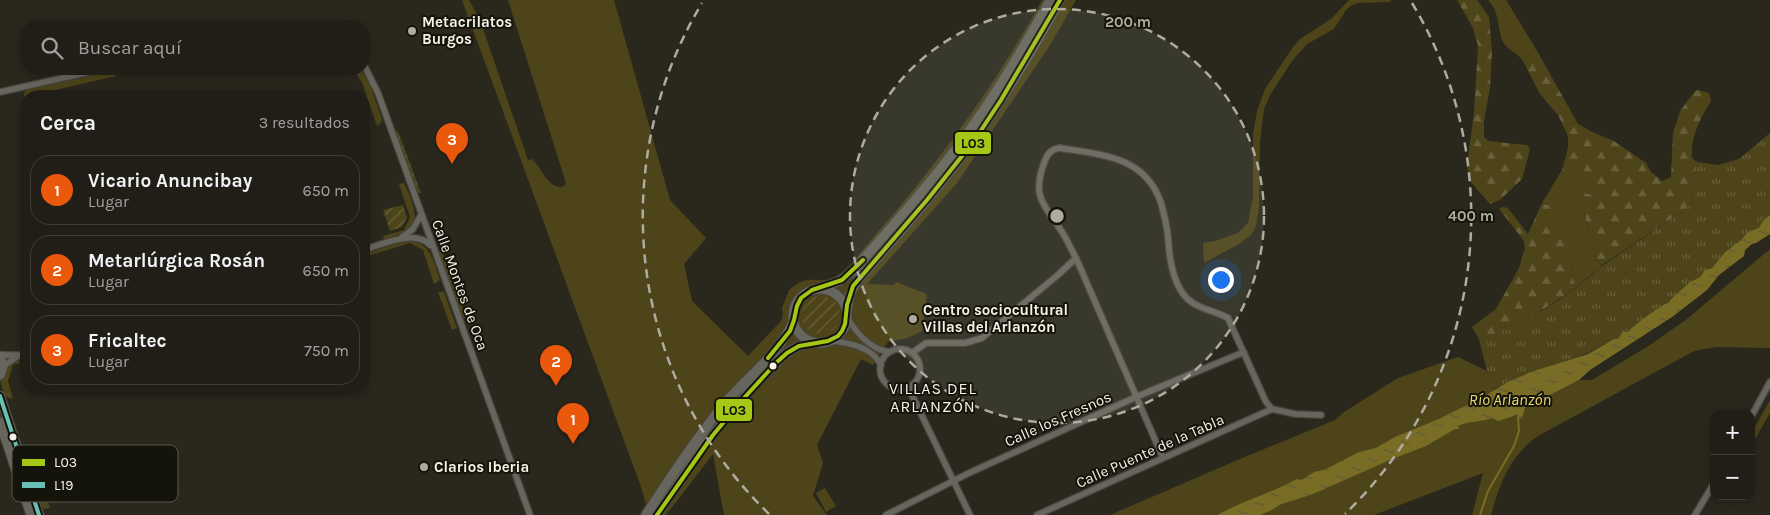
<!DOCTYPE html>
<html lang="es">
<head>
<meta charset="utf-8">
<style>
	body { margin:0; font-family:Karla,sans-serif; background:#2d2b23; color:#f1f3f6 }
	.controls { position:absolute; right:15px; bottom:15px; display:grid; overflow:hidden; border-radius:10px; box-shadow:0 2px 12px #0003 }
	.controls button { width:45px; height:45px; display:grid; place-items:center; padding:0; border:0; border-bottom:1px solid #3d3c35; background:#201e16; color:#f1f3f6; font:25px sans-serif }
	.you { position:absolute; left:1220px; top:279px; width:18px; height:18px; margin:-12px; border:4px solid #fff; border-radius:50%; background:#1a73e8; box-shadow:0 0 0 8px #1a73e833 }
	.badge { display:grid; place-items:center; width:32px; height:32px; border-radius:50%; background:#ea580c; color:#fff; font-size:16px; font-weight:700 }
	.pin { position:absolute; translate:-50% -41px; filter:drop-shadow(0 1px 2px #0008) }
	.pin::after { content:''; position:absolute; top:26px; width:18px; height:15px; background:inherit; clip-path:polygon(0 0,100% 0,50% 100%) }
	.list { margin:0; padding:0; list-style:none }
	h2 { display:flex; justify-content:space-between; align-items:center; height:65px; margin:0; padding:0 20px; font-size:21px }
	h2 small { font-size:16px; font-weight:400; color:#a2a2a1 }
	.list li { display:grid; grid-template-columns:32px 1fr auto; gap:15px; align-items:center; box-sizing:border-box; height:70px; margin:0 10px 10px; padding:0 10px; border:1px solid #3d3c35; border-radius:20px }
	.list b { display:block; font-size:19px; white-space:nowrap }
	.list p { margin:0; font-size:16px; white-space:nowrap; color:#a2a2a1 }
	.list em { font-size:16px; font-style:normal; color:#a2a2a1 }
	.icon { flex:none; width:28px; height:28px; fill:none; stroke:currentColor; stroke-width:2; stroke-linecap:round; stroke-linejoin:round }
	.map { position:relative; flex:none; width:1770px; height:515px; overflow:hidden }
	.search { position:absolute; background:#201e16; box-shadow:0 2px 12px #0003; left:20px; top:20px; width:350px; height:55px; display:flex; align-items:center; gap:12px; box-sizing:border-box; padding:0 18px; border-radius:20px; color:#a2a2a1; font-size:19px }
	.panel { position:absolute; background:#201e16; box-shadow:0 2px 12px #0003; left:20px; top:90px; width:350px; height:305px; border-radius:20px }
	.map>svg:first-child { display:block }
	.grass { fill:#4d4519 }
	.forest { fill:url(#forest-firs) }
	.park { fill:url(#park-tufts) }
	.garden { fill:url(#garden-furrows) }
	.water { fill:url(#water-ripples) }
	.lines { fill:none; stroke-linecap:round; stroke-linejoin:round }
	.stream { stroke:#796d25; stroke-width:2 }
	.street-casing { stroke:#47453d; stroke-width:8 }
	.secondary-casing { stroke:#47453d; stroke-width:11 }
	.street { stroke:#67665e; stroke-width:5.5 }
	.secondary { stroke:#67665e; stroke-width:9 }
	.bus-1-casing { stroke:#15140b; stroke-width:8 }
	.bus-2-casing { stroke:#15140b; stroke-width:8 }
	.bus-1 { stroke:#a5c715; stroke-width:4 }
	.bus-2 { stroke:#68c0b2; stroke-width:4 }
	.ring { fill:none; stroke:#aeaca0; stroke-width:2.5; stroke-dasharray:9 6 }
	.poi-dot { fill:#aeaca0; stroke:#15140b; stroke-width:2 }
	.bus-dot { fill:#f5f3e7; stroke:#15140b; stroke-width:2 }
	.labels { text-anchor:middle; dominant-baseline:central; stroke-width:4; stroke-linejoin:round; paint-order:stroke }
	.poi-label { font-size:15px; font-weight:bold; fill:#f5f3e7; stroke:#15140b; text-anchor:start }
	.street-label { font-size:15px; fill:#f5f3e7; stroke:#15140b }
	.neighbourhood-label { font-size:16px; letter-spacing:1px; fill:#f5f3e7; stroke:#15140b }
	.water-label { font-size:16px; font-style:italic; fill:#eddb71; stroke:#15140b }
	.key { fill:#15140b; stroke:#58574d; stroke-width:1 }
	.key-label { font-size:14px; fill:#f5f3e7 }
	.centre { fill:#aeaca0; stroke:#15140b; stroke-width:2.5 }
	.ring-label { font-size:15px; text-anchor:middle; font-weight:bold; fill:#aeaca0; stroke:#15140b; stroke-width:4; stroke-linejoin:round; paint-order:stroke }
	.line-badge { stroke:#15140b; stroke-width:2 }
	.pale-badge-label { font-size:14px; text-anchor:middle; font-weight:bold; fill:#111 }
</style>
</head>
<body>
<div class="map">
<svg width="1770" height="515" viewBox="0 0 1770 515">
	<defs>
		<pattern id="forest-firs" width="22" height="20" patternUnits="userSpaceOnUse" patternTransform="scale(1.25)"><rect width="22" height="20" fill="#4d4519"/><path d="M5 1l3.5 6h-7zM16 11l3.5 6h-7z" fill="#67603a"/></pattern>
		<pattern id="park-tufts" width="24" height="20" patternUnits="userSpaceOnUse" patternTransform="scale(1.25)"><rect width="24" height="20" fill="#4d4519"/><path d="M3 7l-1-3M5 7V3M7 7l1-3M15 17l-1-3M17 17v-4M19 17l1-3" fill="none" stroke="#67603a"/></pattern>
		<pattern id="garden-furrows" width="10" height="10" patternUnits="userSpaceOnUse" patternTransform="scale(1.25)"><rect width="10" height="10" fill="#4d4519"/><path d="M-1 1l2-2M0 10L10 0M9 11l2-2" fill="none" stroke="#67603a"/></pattern>
		<pattern id="water-ripples" width="26" height="14" patternUnits="userSpaceOnUse" patternTransform="scale(1.25)"><rect width="26" height="14" fill="#796d25"/><path d="M2 4q2-2 4 0t4 0M15 11q2-2 4 0t4 0" fill="none" stroke="#5f5937"/></pattern>
	</defs>
	<rect width="100%" height="100%" fill="#2a281d"/>
	<path class="grass" d="M462,0H469L480,20L528,160L532,159C542,168 548,189 563,187L566,183L508,0H614L670,200L706,238L684,264L692,301L748,356L781,321L783,315L782,308L789,290C794,286 801,280 809,280C817,279 827,282 835,277C850,269 865,246 877,233C940,161 996,84 1042,0H1076L1050,45L957,183L867,284L894,285L896,282L927,294L922,331L908,338L888,342L873,365L861,359L817,445L823,463L813,496L827,515H724L713,454L666,515H650L647,505L640,515H639L646,504L640,484Z
		M1349,0H1391L1390,2L1358,3L1352,5L1346,10L1334,29L1307,44L1292,61L1270,95L1264,109L1260,142L1259,208L1256,226L1251,235L1239,244L1204,263L1203,243L1215,241L1238,233L1248,223L1253,196V134L1257,111L1265,89L1293,47L1300,39L1331,19Z
		M1488,0H1506L1536,49L1523,61C1517,52 1506,49 1503,42C1497,27 1500,12 1488,0Z
		M354,69H361L370,85L382,119L381,123L377,126L363,85Z
		M112,71L116,76L24,97V94L26,90Z
		M1562,170L1569,177H1577L1599,188L1597,196L1585,193L1581,198L1595,259L1602,266L1575,288L1570,258L1547,204L1542,203Z
		M404,183C410,196 423,221 407,231C400,235 391,237 384,239L383,236L404,230L410,217L399,184Z
		M411,241C430,242 435,265 440,280L434,284L423,250L410,243L364,257V254L399,243Z
		M441,249L466,318H463L438,252Z
		M1770,249V348L1716,347L1694,351L1538,436C1511,454 1499,484 1491,515H1472L1483,473L1374,515H1110L1240,459L1335,420L1344,412L1398,378L1458,357L1487,371L1506,418L1518,415L1522,418L1525,408L1579,380H1592L1650,345L1687,319Z
		M438,292H444L457,328L452,330Z
		M19,360L20,363L13,365L8,381L13,399L9,398L4,395L0,379L4,368Z
		M1770,400V413L1751,446V434Z
		M41,482L50,508L44,509L42,507L35,487L37,483Z
		M825,488L836,506L826,512L816,493Z"/>
	<path class="forest" d="M1457,0H1477L1489,17L1492,52L1490,88L1484,121V137L1488,141L1527,145L1530,149L1522,179L1500,200L1490,204L1470,181L1467,165L1474,113L1478,46L1473,28Z
		M1536,49L1578,124L1592,132L1614,141L1646,163L1651,172L1662,181L1671,177L1673,133L1680,111L1695,91L1698,90L1709,93L1711,101C1700,119 1690,137 1692,158L1697,162L1691,205L1602,265L1595,259L1581,198L1585,193L1597,196L1599,188L1577,177L1569,178L1562,170L1568,148V136L1558,115L1540,94L1523,61Z
		M1542,203L1551,206L1570,258L1575,288C1546,308 1514,330 1479,339L1472,327L1496,309L1519,268L1525,248L1524,241L1499,209L1503,207L1508,208L1528,234Z"/>
	<path class="park" d="M1770,133V215L1763,221L1760,228L1748,232L1741,240L1725,252L1712,268L1705,270L1700,277L1690,282L1671,299L1669,302C1651,312 1634,325 1618,339H1614L1588,353L1504,384L1494,389L1487,371L1479,339C1520,328 1572,294 1602,266L1691,205L1697,162L1718,165L1739,159Z"/>
	<path class="garden" d="M1054,0L1038,31L1007,84L971,137L928,193L853,280L845,293L838,287L857,273L921,200L965,145L1011,75Z
		M398,131L421,193L416,192L395,132Z
		M403,205L407,217L402,227L390,231L383,210Z
		M802 315a19 19 0 1 1 38 0a19 19 0 1 1-38 0Z"/>
	<path class="water" d="M1770,215V234L1756,243L1752,244L1745,250L1744,256L1719,275L1707,290L1672,317L1590,370L1579,380L1525,408L1522,418L1518,419L1517,415L1498,421L1493,418C1481,422 1468,421 1458,426L1459,429H1455L1426,446L1392,459L1313,494L1279,505L1272,510L1260,515H1217C1243,501 1271,493 1297,479L1302,480L1314,472L1324,470L1359,452L1376,448L1395,437L1439,419L1469,404H1472L1504,384L1531,372L1588,354L1614,339H1618L1623,332H1627C1641,320 1654,310 1669,302L1671,299L1690,282L1700,277L1705,270L1712,268L1725,252L1741,240L1748,232L1759,228L1763,221Z"/>
	<g class="lines">
		<path class="stream" d="M1480,515L1488,491L1514,446L1519,431L1518,417"/>
		<g class="street-casing">
			<path id="street" d="M364,65L378,93L530,515
				M0,92L103,69
				M401,238L413,229L421,215
				M364,250C382,244 415,229 430,245
				M1076,258L1163,458
				M847,317C856,333 871,350 890,352
				M829,341C847,342 872,347 881,365
				M880 369a20 20 0 1 1 40 0a20 20 0 1 1-40 0Z
				M912,353L926,343H965L982,338L1059,274L1076,258C1072,251 1069,244 1065,237C1048,207 1030,201 1044,163C1047,155 1050,149 1060,148C1102,155 1145,156 1161,203C1164,214 1167,225 1168,237C1169,255 1172,280 1184,295C1195,309 1214,310 1228,318L1266,402L1272,409L1295,414L1321,415
				M0,355H18
				M3,366L20,355L26,353
				M908,387L970,515
				M1751,417L1770,382
				M886,515L969,473L1136,397L1244,352
				M1037,515L1272,409
				M1695,515L1714,483"/>
		</g>
		<g class="secondary-casing">
			<path id="secondary" d="M817,289L840,281L853,271C894,224 936,178 972,127C1001,86 1026,44 1050,0
				M793 316a27 27 0 1 1 54 0a27 27 0 1 1-54 0Z
				M847,311L850,294L858,280C898,234 939,189 974,139C1006,95 1034,48 1060,0
				M0,356L3,366L0,375
				M0,396L39,515
				M0,422L31,515
				M646,515C671,476 696,438 726,402C749,375 781,353 794,319
				M657,515L704,445L747,393L785,354L799,346L814,342"/>
		</g>
		<use href="#street" class="street"/>
		<use href="#secondary" class="secondary"/>
		<g class="bus-1-casing">
			<path id="bus-1" d="M768,358L790,331L794,320L797,306L801,298L812,290L842,280L863,260
				M657,515L713,435L744,398L777,362L787,353L799,346L828,341L838,336L842,331L845,324L847,305L853,286L927,200L974,141L1001,100L1060,0"/>
		</g>
		<g class="bus-2-casing">
			<path id="bus-2" d="M0,396L39,515"/>
		</g>
		<use href="#bus-1" class="bus-1"/>
		<use href="#bus-2" class="bus-2"/>
	</g>
	<circle cx="1057" cy="216" r="207" fill="#aeaca0" fill-opacity=".12"/>
	<g class="ring">
		<circle cx="1057" cy="216" r="207"/>
		<path d="M769 514A414 414 0 0 1 702 3M1412 3A414 414 0 0 1 1345 514"/>
	</g>
	<g class="poi-dot">
		<circle cx="412" cy="31" r="5"/>
		<circle cx="913" cy="319" r="5"/>
		<circle cx="424" cy="467" r="5"/>
	</g>
	<g class="bus-dot">
		<circle cx="773" cy="366" r="4.5"/>
		<circle cx="13" cy="437" r="4.5"/>
	</g>
	<g class="labels">
		<g class="poi-label">
			<text x="422" y="22">Metacrilatos<tspan x="422" dy="17">Burgos</tspan></text>
			<text x="923" y="310">Centro sociocultural<tspan x="923" dy="17">Villas del Arlanzón</tspan></text>
			<text x="434" y="467">Clarios Iberia</text>
		</g>
		<g class="street-label">
			<text transform="translate(460 285) rotate(70)">Calle Montes de Oca</text>
			<text transform="translate(1058 419) rotate(-24)">Calle los Fresnos</text>
			<text transform="translate(1150 451) rotate(-24)">Calle Puente de la Tabla</text>
		</g>
		<g class="neighbourhood-label">
			<text x="933" y="388">VILLAS DEL<tspan x="933" dy="18">ARLANZÓN</tspan></text>
		</g>
		<g class="water-label">
			<text x="1510" y="399">Río Arlanzón</text>
		</g>
	</g>
	<rect x="12" y="445" width="166" height="57" rx="8" class="key"/>
	<rect x="22" y="459" width="23" height="7" fill="#a5c715"/>
	<rect x="22" y="482" width="23" height="6" fill="#68c0b2"/>
	<g class="key-label">
		<text x="54" y="467">L03</text>
		<text x="54" y="490">L19</text>
	</g>
	<circle cx="1057" cy="216" r="8" class="centre"/>
	<g class="ring-label">
		<text x="1128" y="27">200 m</text>
		<text x="1471" y="221">400 m</text>
	</g>
	<g class="line-badge">
		<rect x="954" y="131" width="38" height="24" rx="5" fill="#a5c715"/>
		<rect x="715" y="398" width="38" height="24" rx="5" fill="#a5c715"/>
	</g>
	<g class="pale-badge-label">
		<text x="973" y="148">L03</text>
		<text x="734" y="415">L03</text>
	</g>
</svg>
<div class="controls">
<button>+</button>
<button>−</button>
</div>
<div class="you"></div>
<div class="pin badge" style="left:573px;top:444px">1</div>
<div class="pin badge" style="left:556px;top:386px">2</div>
<div class="pin badge" style="left:452px;top:164px">3</div>
<div class="search"><svg class="icon" aria-label="search" viewBox="0 0 24 24"><circle cx="10" cy="10" r="6"/><path d="M15 15l6 6"/></svg>Buscar aquí</div>
<section class="panel">
<h2>Cerca<small>3 resultados</small></h2>
<ul class="list">
<li><span class="badge">1</span><div><b>Vicario Anuncibay</b><p>Lugar</p></div><em>650 m</em></li>
<li><span class="badge">2</span><div><b>Metarlúrgica Rosán</b><p>Lugar</p></div><em>650 m</em></li>
<li><span class="badge">3</span><div><b>Fricaltec</b><p>Lugar</p></div><em>750 m</em></li>
</ul>
</section>
</div>
</body>
</html>
